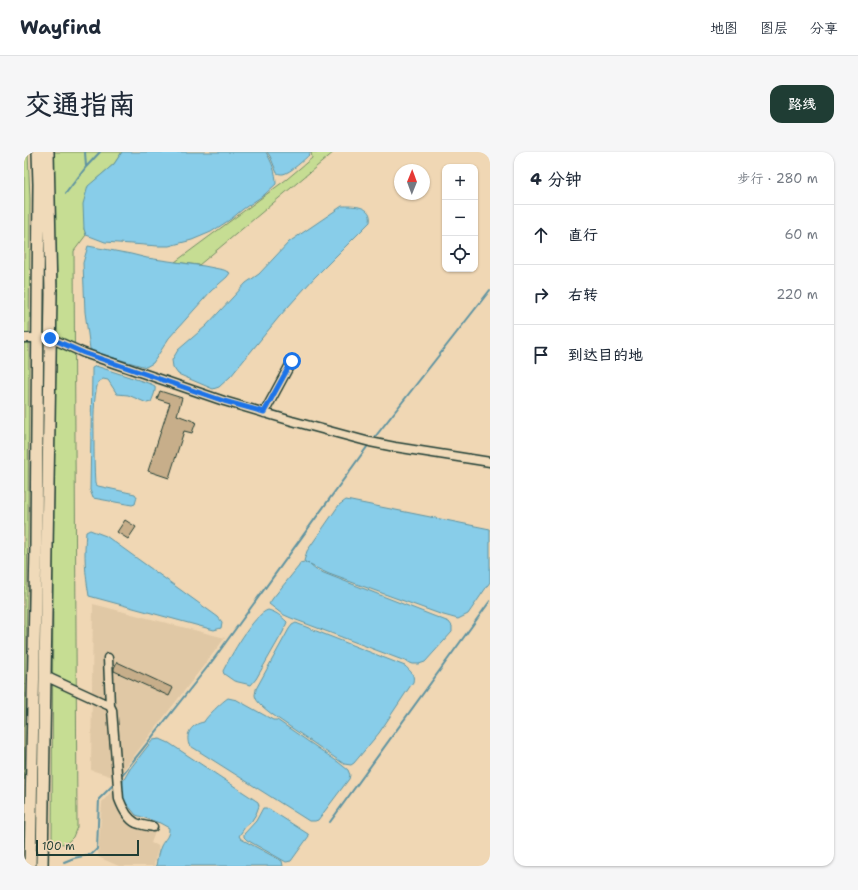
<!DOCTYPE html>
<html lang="zh">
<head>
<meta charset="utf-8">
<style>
	body { margin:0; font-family:"Shantell Sans","LXGW WenKai TC",sans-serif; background:#f6f6f7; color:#1f2937 }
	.controls { position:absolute; right:12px; top:12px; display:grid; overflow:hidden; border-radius:8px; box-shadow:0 1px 3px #0004 }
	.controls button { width:36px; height:36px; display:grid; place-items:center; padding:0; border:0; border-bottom:1px solid #e0e1e3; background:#fff; color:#1f2937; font:20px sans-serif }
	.compass { position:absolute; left:370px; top:12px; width:36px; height:36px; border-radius:50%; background:#fff; box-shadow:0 1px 3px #0004; rotate:1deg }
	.scale { position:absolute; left:12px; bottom:10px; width:103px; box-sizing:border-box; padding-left:4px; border:2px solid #1f3d34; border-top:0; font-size:11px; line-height:14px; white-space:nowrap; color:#1f3d34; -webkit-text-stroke:3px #f0dab9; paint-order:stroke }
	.stop { position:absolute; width:12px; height:12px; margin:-9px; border:3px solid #1a73e8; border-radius:50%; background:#fff }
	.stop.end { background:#1a73e8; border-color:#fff; box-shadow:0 1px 4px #0008 }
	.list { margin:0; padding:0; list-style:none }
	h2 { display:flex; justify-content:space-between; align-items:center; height:52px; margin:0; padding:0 16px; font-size:17px }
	h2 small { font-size:13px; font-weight:400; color:#747a83 }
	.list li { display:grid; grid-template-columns:26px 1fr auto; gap:12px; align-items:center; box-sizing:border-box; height:60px; padding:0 16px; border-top:1px solid #e0e1e3 }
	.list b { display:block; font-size:15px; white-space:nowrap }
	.list em { font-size:13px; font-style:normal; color:#747a83 }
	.icon { flex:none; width:22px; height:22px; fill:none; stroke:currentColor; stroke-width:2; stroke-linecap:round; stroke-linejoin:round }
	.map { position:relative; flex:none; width:466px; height:714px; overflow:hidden; border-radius:12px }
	header { display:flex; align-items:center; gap:24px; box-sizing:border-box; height:56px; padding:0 20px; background:#fff; border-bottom:1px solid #e0e1e3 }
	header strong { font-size:19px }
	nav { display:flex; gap:22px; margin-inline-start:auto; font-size:14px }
	.intro { display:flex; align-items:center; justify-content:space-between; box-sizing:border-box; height:96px; padding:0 24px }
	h1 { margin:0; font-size:28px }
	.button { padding:10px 18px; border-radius:12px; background:#1f3d34; color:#fff; font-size:14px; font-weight:700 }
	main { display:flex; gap:24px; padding:0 24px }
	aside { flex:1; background:#fff; border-radius:12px; box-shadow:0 1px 3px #0004 }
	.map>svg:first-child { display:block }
	.built { fill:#e0c8a5 }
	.green { fill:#c6dd93; stroke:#728d64 }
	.water { fill:#88cde9; stroke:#5e93a1 }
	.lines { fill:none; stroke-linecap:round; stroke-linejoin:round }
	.stream { stroke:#5e93a1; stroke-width:2 }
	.building { fill:#c7ae8a; stroke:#1f3d34 }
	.minor-casing { stroke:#1f3d34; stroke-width:11 }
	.highway-casing { stroke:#1f3d34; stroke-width:14 }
	.minor { stroke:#f0dab9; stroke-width:8 }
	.highway { stroke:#f0dab9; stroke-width:11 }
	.route { stroke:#1a73e8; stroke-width:5 }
</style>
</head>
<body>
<header>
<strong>Wayfind</strong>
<nav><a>地图</a><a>图层</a><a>分享</a></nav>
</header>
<div class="intro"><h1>交通指南</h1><a class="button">路线</a></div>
<main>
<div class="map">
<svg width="466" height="714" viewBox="0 0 466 714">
	<rect width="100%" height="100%" fill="#f0d7b4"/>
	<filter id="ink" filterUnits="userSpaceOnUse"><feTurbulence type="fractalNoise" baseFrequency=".025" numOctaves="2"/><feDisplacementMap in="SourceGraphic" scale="8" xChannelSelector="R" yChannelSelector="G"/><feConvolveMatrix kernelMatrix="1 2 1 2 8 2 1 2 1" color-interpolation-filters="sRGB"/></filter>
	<g filter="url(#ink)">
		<path class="built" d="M69,452L201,486L96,622L97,644L114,666L120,670L134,672L127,691L135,694L131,708L130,714H95L74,705L78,650L87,640L90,641L89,625L67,618Z"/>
		<path class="green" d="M0,0H4L6,47L4,372L0,628Z
			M29,0H98L90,12L69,30L60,77L62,83L50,99L53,675L49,685L42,692L28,691L29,413L33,129Z
			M287,0H310L175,113L151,110L263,27L288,6Z"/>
		<path class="water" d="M98,0H242C248,11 252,20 252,32L240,43L219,57L207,67L187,80L168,88L145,94H134L81,90L68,85L62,83L60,77L59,52L64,34L90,12Z
			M243,0H286V2C281,7 266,21 259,22C256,22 256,22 253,21L246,4Z
			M318,54C329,54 349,53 346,70L290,126L255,165L207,224L195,235L189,237L154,222L149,215L148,208L154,198L182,174L222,131L235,122L265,90Z
			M64,94L107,102L123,106L180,114L200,118L206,121L203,125L187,139L145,186L129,211L122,215L72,201L66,197L61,160L59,111Z
			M72,214L127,232L131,234C132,239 129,245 127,250L123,251L104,243L93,242L84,228L79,227L74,230C69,248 70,267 70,285C70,301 70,316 71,332L74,334L111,342L113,345L111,352L108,353L69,346L66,338L68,221V216Z
			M322,348L466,377V430L444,462L434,467L416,462L305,422L286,413L292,418L425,470L428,474V480L401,510L395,512H389L267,466L258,462L245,452L249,446L275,414L276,411L280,410L285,412L280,409L283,399L315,353Z
			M66,378L82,384L194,465L198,470L197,476L190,478L65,444C61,421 60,403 62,380Z
			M244,458C252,460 257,464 263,470L259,480L232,527L227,533L210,529L200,522L199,519C206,505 230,462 244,458Z
			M272,471L381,514C386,519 391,522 389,530L355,581L330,611L327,613L320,612L249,563C244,559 231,550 231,543C231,542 232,538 232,537L265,477L268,473Z
			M204,546L213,548L249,568H253L314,610L324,618L326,623L325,627L294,668L291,669H285L165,593C161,581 168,572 180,570C181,566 200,548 204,546Z
			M136,587L145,591L234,650L235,654L232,662L227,670L221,675L215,684L217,687L258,709L259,714H132C133,708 134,700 137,694C141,686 145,686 145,676L136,671L112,663L98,646V637L99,629L106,617L123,595L129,588Z
			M239,656H242L245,657L284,682L285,684L267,709L262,710L223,688L220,685V682L232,669Z"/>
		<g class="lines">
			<path class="stream" d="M61,0L62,15
				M42,41L62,15L76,0
				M351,285L466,138
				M98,623L189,508L343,295
				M306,670L466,449
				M40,710L50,706L68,702L73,697L75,647L89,633"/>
		</g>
		<path class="building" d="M136,239L158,246L153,263L172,270L168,281L160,279L145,326L124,319L146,251L133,247Z
			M101,368L112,375L104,387L93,380Z
			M93,510L149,536L145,544L90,519V516Z"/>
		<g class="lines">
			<g class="minor-casing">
				<path id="minor" d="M0,186H26L60,201L200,249L268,269L346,290L371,295L466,310
					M240,261L268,209
					M84,506L86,554L88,558L95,647C98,655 104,667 112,671C117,673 124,674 129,675
					M21,524L86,554"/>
			</g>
			<g class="highway-casing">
				<path id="highway" d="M6,714L12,393L15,32L14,0
					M18,714L27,142L24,0"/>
			</g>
			<use href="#minor" class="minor"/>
			<use href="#highway" class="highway"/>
		</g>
	</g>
	<g class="lines" filter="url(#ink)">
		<path class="route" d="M26,186L60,201L200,249L240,260L268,209"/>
	</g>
</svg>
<div class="controls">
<button>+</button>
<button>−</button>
<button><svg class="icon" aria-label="locate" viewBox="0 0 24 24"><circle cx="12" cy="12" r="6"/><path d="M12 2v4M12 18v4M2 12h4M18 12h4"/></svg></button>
</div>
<svg class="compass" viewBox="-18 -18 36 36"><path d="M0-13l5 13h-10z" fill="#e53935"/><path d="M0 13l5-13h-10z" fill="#747a83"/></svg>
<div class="scale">100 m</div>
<div class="stop" style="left:268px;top:209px"></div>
<div class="stop end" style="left:26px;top:186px"></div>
</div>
<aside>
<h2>4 分钟<small>步行 · 280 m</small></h2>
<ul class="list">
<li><svg class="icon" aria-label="ahead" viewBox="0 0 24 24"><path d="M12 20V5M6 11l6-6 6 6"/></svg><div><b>直行</b></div><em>60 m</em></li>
<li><svg class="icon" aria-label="right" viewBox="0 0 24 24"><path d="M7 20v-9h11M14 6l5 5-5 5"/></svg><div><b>右转</b></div><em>220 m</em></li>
<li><svg class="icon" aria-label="arrive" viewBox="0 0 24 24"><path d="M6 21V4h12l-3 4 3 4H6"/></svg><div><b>到达目的地</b></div></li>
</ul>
</aside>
</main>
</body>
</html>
